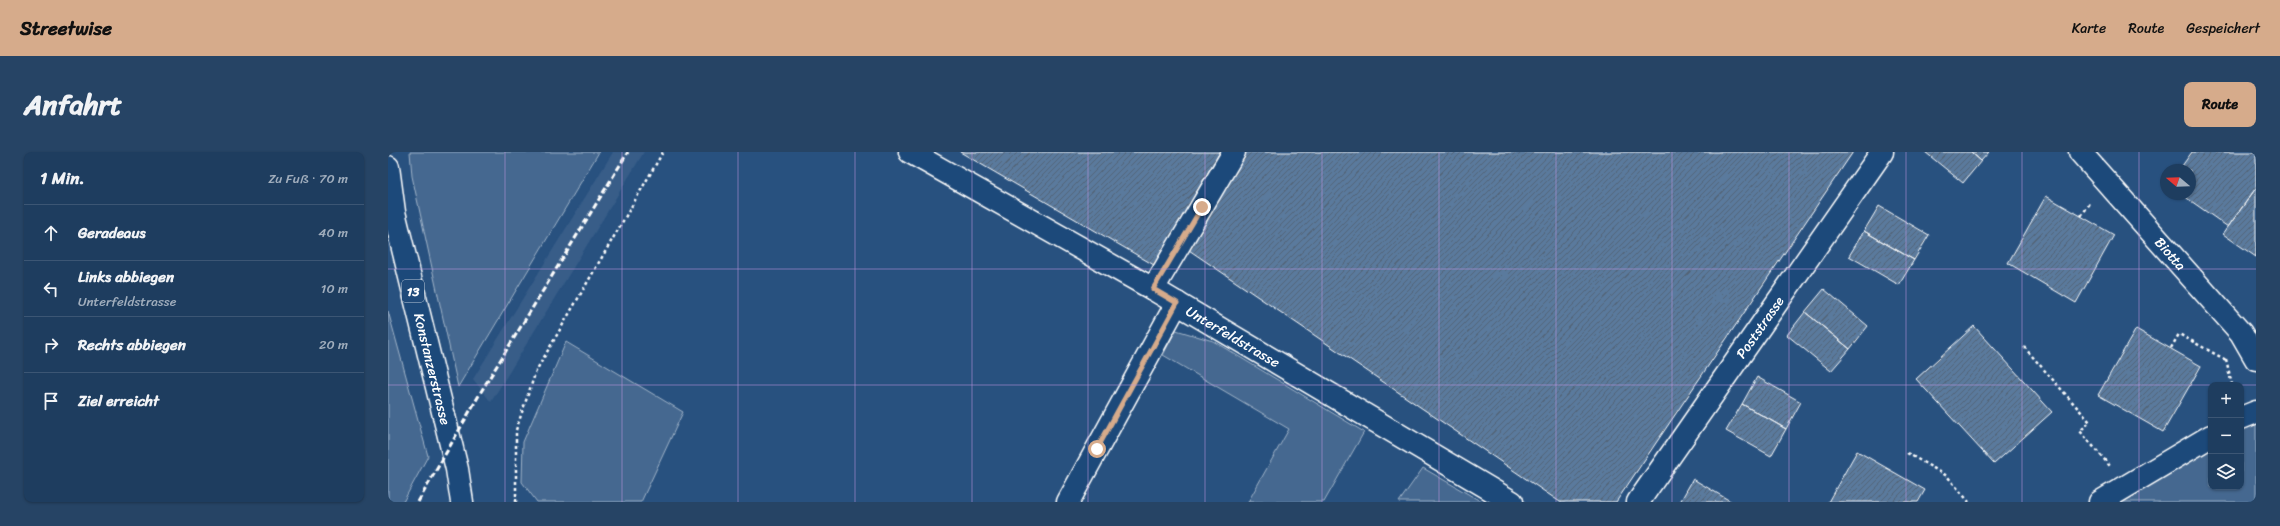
<!DOCTYPE html>
<html lang="de">
<head>
<meta charset="utf-8">
<style>
	body { margin:0; font-family:Sriracha,sans-serif; background:#264465; color:#f1f3f6 }
	.controls { position:absolute; right:12px; bottom:12px; display:grid; overflow:hidden; border-radius:8px; box-shadow:0 1px 3px #0004 }
	.controls button { width:36px; height:36px; display:grid; place-items:center; padding:0; border:0; border-bottom:1px solid #3c5674; background:#1e3d5f; color:#f1f3f6; font:20px sans-serif }
	.compass { position:absolute; left:1772px; top:12px; width:36px; height:36px; border-radius:50%; background:#1e3d5f; box-shadow:0 1px 3px #0004; rotate:289deg }
	.stop { position:absolute; width:12px; height:12px; margin:-9px; border:3px solid #d6ab8b; border-radius:50%; background:#fff }
	.stop.end { background:#d6ab8b; border-color:#fff; box-shadow:0 1px 4px #0008 }
	.list { margin:0; padding:0; list-style:none }
	h2 { display:flex; justify-content:space-between; align-items:center; height:52px; margin:0; padding:0 16px; font-size:17px }
	h2 small { font-size:13px; font-weight:400; color:#a1aebd }
	.list li { display:grid; grid-template-columns:26px 1fr auto; gap:12px; align-items:center; box-sizing:border-box; height:56px; padding:0 16px; border-top:1px solid #3c5674 }
	.list b { display:block; font-size:15px; white-space:nowrap }
	.list p { margin:0; font-size:13px; white-space:nowrap; color:#a1aebd }
	.list em { font-size:13px; font-style:normal; color:#a1aebd }
	.icon { flex:none; width:22px; height:22px; fill:none; stroke:currentColor; stroke-width:2; stroke-linecap:round; stroke-linejoin:round }
	.map { position:relative; flex:none; width:1868px; height:350px; overflow:hidden; border-radius:8px }
	header { display:flex; align-items:center; gap:24px; box-sizing:border-box; height:56px; padding:0 20px; background:#d6ab8b; color:#111 }
	header strong { font-size:19px }
	nav { display:flex; gap:22px; margin-inline-start:auto; font-size:14px }
	.intro { display:flex; align-items:center; justify-content:space-between; box-sizing:border-box; height:96px; padding:0 24px }
	h1 { margin:0; font-size:28px }
	.button { padding:10px 18px; border-radius:8px; background:#d6ab8b; color:#111; font-size:14px; font-weight:700 }
	main { display:flex; gap:24px; padding:0 24px }
	aside { flex:1; background:#1e3d5f; border-radius:8px; box-shadow:0 1px 3px #0004 }
	.map>svg:first-child { display:block }
	.built { fill:#375d88 }
	.green { fill:#446890; stroke:#a2b4c8 }
	.building { fill:url(#building-hatch); stroke:#fff }
	.lines { fill:none; stroke-linecap:round; stroke-linejoin:round }
	.minor-casing { stroke:#fff; stroke-width:25 }
	.major-casing { stroke:#fff; stroke-width:25 }
	.path { stroke:#fff; stroke-width:2.5; stroke-dasharray:3 3; stroke-linecap:butt }
	.minor { stroke:#1f4a7a; stroke-width:22 }
	.major { stroke:#1f4a7a; stroke-width:22 }
	.rail { stroke:#fff; stroke-width:3; stroke-dasharray:6 3; stroke-linecap:butt }
	.route { stroke:#d6ab8b; stroke-width:5 }
	.grid { fill:none; stroke:#bd96df; stroke-width:1; stroke-opacity:0.55 }
	.labels { text-anchor:middle; dominant-baseline:central; stroke-width:3.5; stroke-linejoin:round; paint-order:stroke }
	.shield { fill:#1f4a7a; stroke:#bcc9d7; stroke-width:1 }
	.shield-label { font-size:13px; font-weight:bold; fill:#fff }
	.street-label { font-size:14px; fill:#fff; stroke:#1f4a7a }
</style>
</head>
<body>
<header>
<strong>Streetwise</strong>
<nav><a>Karte</a><a>Route</a><a>Gespeichert</a></nav>
</header>
<div class="intro"><h1>Anfahrt</h1><a class="button">Route</a></div>
<main>
<aside>
<h2>1 Min.<small>Zu Fuß · 70 m</small></h2>
<ul class="list">
<li><svg class="icon" aria-label="ahead" viewBox="0 0 24 24"><path d="M12 20V5M6 11l6-6 6 6"/></svg><div><b>Geradeaus</b></div><em>40 m</em></li>
<li><svg class="icon" aria-label="left" viewBox="0 0 24 24"><path d="M17 20v-9H6M10 6l-5 5 5 5"/></svg><div><b>Links abbiegen</b><p>Unterfeldstrasse</p></div><em>10 m</em></li>
<li><svg class="icon" aria-label="right" viewBox="0 0 24 24"><path d="M7 20v-9h11M14 6l5 5-5 5"/></svg><div><b>Rechts abbiegen</b></div><em>20 m</em></li>
<li><svg class="icon" aria-label="arrive" viewBox="0 0 24 24"><path d="M6 21V4h12l-3 4 3 4H6"/></svg><div><b>Ziel erreicht</b></div></li>
</ul>
</aside>
<div class="map">
<svg width="1868" height="350" viewBox="0 0 1868 350">
	<defs>
		<pattern id="building-hatch" width="6" height="6" patternUnits="userSpaceOnUse"><rect width="6" height="6" fill="#5a7a9d"/><path d="M-1 1l2-2M0 6l6-6M5 7l2-2" fill="none" stroke="#536374"/></pattern>
	</defs>
	<rect width="100%" height="100%" fill="#28517f"/>
	<filter id="ink" filterUnits="userSpaceOnUse"><feTurbulence type="fractalNoise" baseFrequency=".025" numOctaves="2"/><feDisplacementMap in="SourceGraphic" scale="8" xChannelSelector="R" yChannelSelector="G"/><feConvolveMatrix kernelMatrix="1 2 1 2 8 2 1 2 1" color-interpolation-filters="sRGB"/></filter>
	<g filter="url(#ink)">
		<path class="built" d="M225,0H256L103,250L85,227Z"/>
		<path class="green" d="M22,0H211L70,235L24,24Z
			M0,159L40,304L15,350H0Z
			M788,178L825,189L976,280L936,350H860L901,277L775,203Z
			M178,190L295,260L253,350H149L134,330L135,290Z
			M1868,260V350H1712L1823,284V335H1853V266Z
			M1035,316L1094,350H1011Z"/>
		<path class="building" d="M572,0H832L766,113Z
			M858,0H1465L1228,350H1172L795,94Z
			M1537,0H1583L1593,9L1575,31Z
			M1583,0H1601L1593,9Z
			M1804,0H1868V36L1840,75L1793,42H1802V18H1791Z
			M1868,36V105L1835,82Z
			M1658,44L1726,83L1688,151L1620,111Z
			M1491,54L1541,83L1526,108L1476,79Z
			M1476,79L1526,108L1511,133L1461,104Z
			M1436,137L1480,174L1462,197L1417,160Z
			M1417,160L1462,197L1443,219L1399,183Z
			M1586,174L1664,260L1606,312L1528,227Z
			M1748,177L1813,214L1775,280L1710,243Z
			M1369,225L1413,250L1398,277L1354,252Z
			M1354,252L1398,277L1383,304L1338,279Z
			M1469,299L1537,338L1530,350H1440Z
			M1305,327L1344,350H1292Z"/>
		<g class="lines">
			<g class="minor-casing">
				<g id="minor">
					<path id="s1" d="M522,0L765,137L1124,350"/>
					<path id="s2" d="M1692,0L1853,181L1868,207"/>
					<path d="M765,137L846,0"/>
					<path d="M1853,266L1868,260"/>
					<path d="M680,350L789,151"/>
					<path id="s3" d="M1250,350L1494,0"/>
					<path d="M1712,350L1823,284"/>
				</g>
			</g>
			<g class="major-casing">
				<g id="major">
					<path id="s4" d="M0,15L6,60L69,317L74,350"/>
				</g>
			</g>
			<path class="path" d="M1693,64L1703,50
				M1636,195L1702,270L1692,279L1722,314
				M1783,196L1791,182L1838,208
				M1838,207L1844,233
				M1519,301L1559,324L1581,350
				M128,350V278L148,219L275,0"/>
			<use href="#minor" class="minor"/>
			<use href="#major" class="major"/>
			<path class="rail" d="M30,350L94,238L240,0"/>
		</g>
	</g>
	<g class="lines" filter="url(#ink)">
		<path class="route" d="M709,297L789,151L765,137L814,55"/>
	</g>
	<path class="grid" d="M117,0V350M234,0V350M350,0V350M467,0V350M584,0V350M700,0V350M817,0V350M934,0V350M1051,0V350M1168,0V350M1284,0V350M1401,0V350M1518,0V350M1634,0V350M1751,0V350M0,117H1868M0,233H1823M1853,233H1868"/>
	<g class="labels">
		<rect class="shield" x="14" y="128" width="22" height="22" rx="3"/>
		<g class="shield-label">
			<text x="25" y="139">13</text>
		</g>
		<g class="street-label">
			<text stroke="none"><textPath href="#s2" startOffset="136">Biotta</textPath></text>
			<text stroke="none"><textPath href="#s3" startOffset="213">Poststrasse</textPath></text>
			<text stroke="none"><textPath href="#s1" startOffset="372">Unterfeldstrasse</textPath></text>
			<text stroke="none"><textPath href="#s4" startOffset="207">Konstanzerstrasse</textPath></text>
		</g>
	</g>
</svg>
<div class="controls">
<button>+</button>
<button>−</button>
<button><svg class="icon" aria-label="layers" viewBox="0 0 24 24"><path d="M12 4l9 5-9 5-9-5zM3 14l9 5 9-5"/></svg></button>
</div>
<svg class="compass" viewBox="-18 -18 36 36"><path d="M0-13l5 13h-10z" fill="#e53935"/><path d="M0 13l5-13h-10z" fill="#a1aebd"/></svg>
<div class="stop" style="left:709px;top:297px"></div>
<div class="stop end" style="left:814px;top:55px"></div>
</div>
</main>
</body>
</html>
